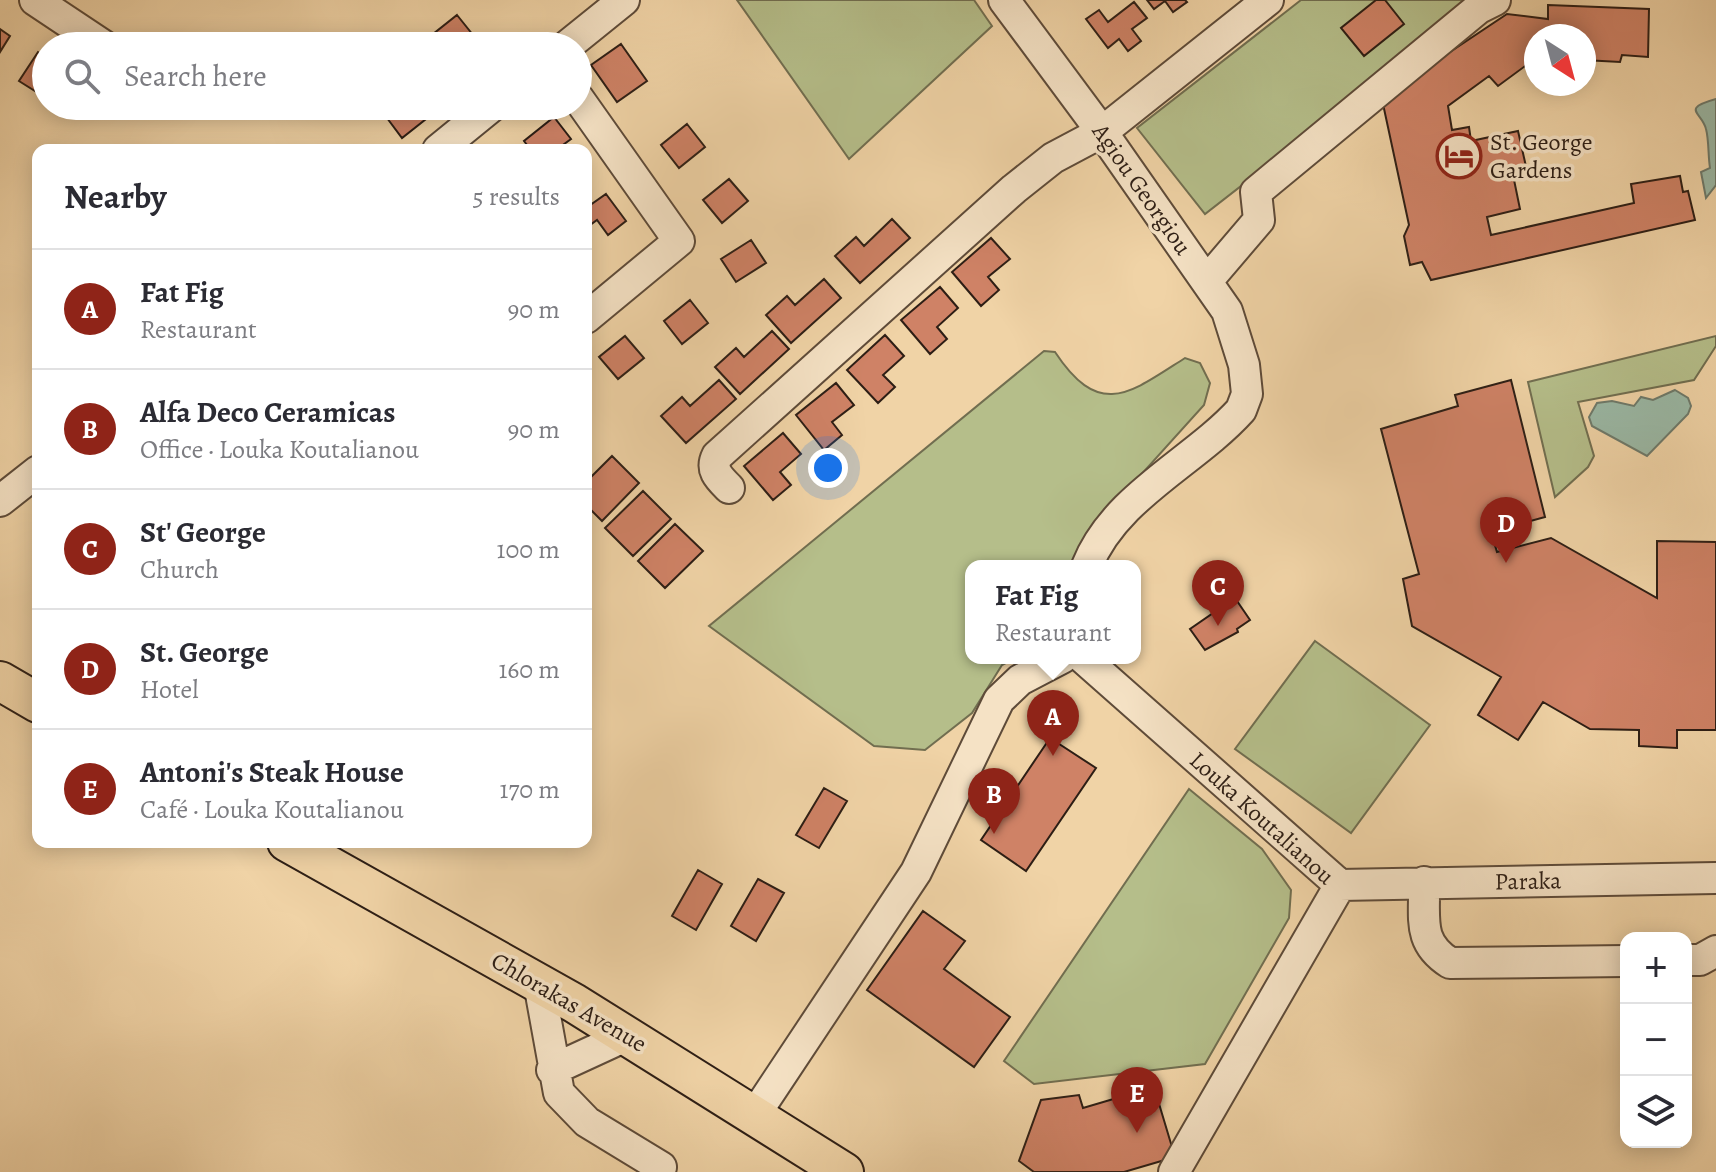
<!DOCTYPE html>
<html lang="en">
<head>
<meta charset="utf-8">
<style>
	body { margin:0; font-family:Alegreya,serif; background:#f2f2f3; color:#2b2b33 }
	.controls { position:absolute; right:24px; bottom:24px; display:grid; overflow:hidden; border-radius:16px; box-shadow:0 4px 20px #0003 }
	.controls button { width:72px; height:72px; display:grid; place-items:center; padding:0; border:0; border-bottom:2px solid #e1e1e2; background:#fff; color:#2b2b33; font:40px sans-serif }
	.compass { position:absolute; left:1524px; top:24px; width:72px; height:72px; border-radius:50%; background:#fff; box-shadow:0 4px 20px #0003; rotate:144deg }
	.you { position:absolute; left:828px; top:468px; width:28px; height:28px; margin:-20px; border:6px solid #fff; border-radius:50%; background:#1a73e8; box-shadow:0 0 0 12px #1a73e833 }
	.badge { display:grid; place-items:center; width:52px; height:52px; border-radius:50%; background:#8f2418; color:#fff; font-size:26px; font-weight:700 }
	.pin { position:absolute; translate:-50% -66px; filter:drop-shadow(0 2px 4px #0008) }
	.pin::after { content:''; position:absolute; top:42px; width:28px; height:24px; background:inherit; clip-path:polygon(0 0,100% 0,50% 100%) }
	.popup { position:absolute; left:965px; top:560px; width:176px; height:104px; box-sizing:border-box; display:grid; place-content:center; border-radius:16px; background:#fff; filter:drop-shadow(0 2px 6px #0005); font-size:26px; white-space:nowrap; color:#7c7c81 }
	.popup b { font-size:30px; color:#2b2b33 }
	.popup::after { content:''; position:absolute; left:50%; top:100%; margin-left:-16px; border:16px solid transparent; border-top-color:#fff }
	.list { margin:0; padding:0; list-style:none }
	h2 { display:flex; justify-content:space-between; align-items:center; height:104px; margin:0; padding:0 32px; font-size:34px }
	h2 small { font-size:26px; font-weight:400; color:#7c7c81 }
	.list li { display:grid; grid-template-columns:52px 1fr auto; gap:24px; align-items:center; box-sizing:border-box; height:120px; padding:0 32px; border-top:2px solid #e1e1e2 }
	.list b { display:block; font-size:30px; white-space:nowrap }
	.list p { margin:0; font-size:26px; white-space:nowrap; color:#7c7c81 }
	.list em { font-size:26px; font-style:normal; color:#7c7c81 }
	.icon { flex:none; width:44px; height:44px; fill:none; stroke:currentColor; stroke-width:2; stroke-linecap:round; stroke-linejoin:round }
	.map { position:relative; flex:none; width:1716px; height:1172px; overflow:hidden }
	.search { position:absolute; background:#fff; box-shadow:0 4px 20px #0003; left:32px; top:32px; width:560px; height:88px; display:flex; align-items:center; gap:20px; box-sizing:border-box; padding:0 28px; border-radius:44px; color:#7c7c81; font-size:30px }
	.panel { position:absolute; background:#fff; box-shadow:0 4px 20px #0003; left:32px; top:144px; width:560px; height:704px; border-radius:16px }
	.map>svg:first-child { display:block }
	.green { fill:#b5be8a; stroke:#716e50; stroke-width:2 }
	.water { fill:#9ab8a5; stroke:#6e7a6b; stroke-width:2 }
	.building { fill:#cf8266; stroke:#2d1e15; stroke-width:2 }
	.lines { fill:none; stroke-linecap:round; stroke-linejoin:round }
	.minor-casing { stroke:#5e4b39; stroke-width:34 }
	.major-casing { stroke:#2d1e15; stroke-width:42 }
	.minor { stroke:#f5e2c5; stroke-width:30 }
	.major { stroke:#f0d3a6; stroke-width:38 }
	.labels { text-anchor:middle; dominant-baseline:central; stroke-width:7; stroke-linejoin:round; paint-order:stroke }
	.poi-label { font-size:24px; fill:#2d1e15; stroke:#f5e2c5; text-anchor:start }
	.street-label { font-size:24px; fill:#2d1e15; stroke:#f5e2c5 }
</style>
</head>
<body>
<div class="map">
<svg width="1716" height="1172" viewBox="0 0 1716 1172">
	<rect width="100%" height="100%" fill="#f0d3a6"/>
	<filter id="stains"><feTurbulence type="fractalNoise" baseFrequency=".0025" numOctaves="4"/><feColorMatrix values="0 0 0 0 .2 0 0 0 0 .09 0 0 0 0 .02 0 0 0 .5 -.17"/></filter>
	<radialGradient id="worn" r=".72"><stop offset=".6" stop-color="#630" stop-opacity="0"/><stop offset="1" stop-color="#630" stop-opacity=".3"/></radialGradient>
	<path class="green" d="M737,0H974L992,26L849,159Z
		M1301,0H1470L1358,95L1205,214L1137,128Z
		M1716,336V346L1694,380L1578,402L1594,456L1588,467L1555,497L1528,382Z
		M1044,351L1055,352C1100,420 1130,393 1185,358L1200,363L1210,383L1204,405L1102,518L1073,566H971V658H1015L1002,665L972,713L925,750L874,746L709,626Z
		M1315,641L1430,725L1351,833L1235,749Z
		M1189,789L1262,849L1291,890L1289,918L1205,1064L1034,1084L1004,1061Z"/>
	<path class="water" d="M1716,99V185L1706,198L1701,172L1710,168C1708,156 1709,140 1706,129C1702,112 1680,109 1716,99Z
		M1675,390L1688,398L1691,406L1688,414L1647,456L1592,426L1589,417L1597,403L1612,401L1634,406L1641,397L1653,400Z"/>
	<path class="building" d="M1147,0H1185L1187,2L1173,12L1165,1L1154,9Z
		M1376,0H1385L1404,24L1364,56L1341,28Z
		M1134,2L1147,18L1132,29L1141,41L1128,51L1119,39L1108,48L1086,19L1099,10L1108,22Z
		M1548,5L1649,9L1648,57L1622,55L1620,62L1584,60V36H1536V58L1498,86L1489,76L1448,106L1452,130L1469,127L1471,141L1518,131L1527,171L1513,175L1520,209L1487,217L1491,235L1634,203L1631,184L1680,176L1683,192L1688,191L1695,220L1431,280L1422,262L1410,265L1404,236L1409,225L1383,104L1393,90L1507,14L1548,19Z
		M457,15L481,45L418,46Z
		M0,29L10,36L0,52Z
		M621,44L647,81L617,102L591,65Z
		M38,52L46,57V98L19,81Z
		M402,106H416L426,119L402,138L387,118Z
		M554,117L571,139L556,150H531L524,141Z
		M687,124L705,147L679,168L661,145Z
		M729,179L748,201L722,223L703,200Z
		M606,194L626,221L608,235L597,220L586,228V208Z
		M892,219L910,238L860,283L835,256L856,237L864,246Z
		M991,238L1010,259L988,277L999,290L981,306L952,272Z
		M751,240L766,263L736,282L721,259Z
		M824,279L841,298L791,343L766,315L787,296L795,305Z
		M940,287L958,308L937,327L947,339L930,354L901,320Z
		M690,300L708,323L682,344L664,321Z
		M772,331L789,349L740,394L715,367L736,348L744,357Z
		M885,335L904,356L883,375L895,387L878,403L847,370Z
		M625,336L644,358L618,379L599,357Z
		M719,380L736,399L686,443L661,416L682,397L690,406Z
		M1511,380L1545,517L1491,532L1497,552L1551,538L1657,598V541L1716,542V730H1677V748L1639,746V730L1590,729L1543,702L1518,740L1478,715L1501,677L1412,626L1403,579L1419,574L1381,429L1458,406L1455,395Z
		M836,383L854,405L832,422L842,435L824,450L796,415Z
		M783,433L801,454L780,472L791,485L773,500L744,466Z
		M612,456L639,483L602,521L586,505V482Z
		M643,491L671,519L633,556L605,528Z
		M675,524L703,551L665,588L638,561Z
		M1235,598L1250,620L1237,629L1238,632L1205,650L1190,629Z
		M1050,738L1096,768L1026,871L981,840Z
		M824,788L847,801L819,848L796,835Z
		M698,870L722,884L696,930L672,916Z
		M758,879L784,893L756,941L731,926Z
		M923,911L965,941L944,969L1010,1017L974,1067L867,990Z
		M1154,1087L1175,1157L1124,1172H1034L1019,1161L1041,1100L1079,1095L1083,1108Z"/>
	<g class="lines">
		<g class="minor-casing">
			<path id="minor" d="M35,0L104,46
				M1004,0L1102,132L1227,311L1244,365L1247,394L1241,410C1193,463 1115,496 1087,566
				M567,46L624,0
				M578,98L679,241L586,318
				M438,150L492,106
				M1207,281L1259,220L1256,192L1479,8L1495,0
				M729,488C719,478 710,470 717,456L1014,189L1053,158L1102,132L1268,0
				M0,501L38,471
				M1083,658L1340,885
				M1424,882C1425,919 1417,942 1450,963L1626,961
				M1340,885L1716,878
				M1686,960H1700L1716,951
				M539,983L559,1093L587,1122L661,1167
				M552,1070L628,1035
				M756,1113L916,872L999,700L1020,680L1062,658
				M1174,1172L1340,885"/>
		</g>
		<g class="major-casing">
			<path id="major" d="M0,681L38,703
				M287,842L574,1003L844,1172"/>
		</g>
		<use href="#minor" class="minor"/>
		<use href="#major" class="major"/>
	</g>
	<defs>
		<g id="hotel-ring" transform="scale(2.3)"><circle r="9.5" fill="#f5e2c5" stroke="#8f2418" stroke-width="1.5"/><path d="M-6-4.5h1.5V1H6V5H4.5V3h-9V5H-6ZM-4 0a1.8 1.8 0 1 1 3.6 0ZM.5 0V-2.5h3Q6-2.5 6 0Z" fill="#8f2418"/></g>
	</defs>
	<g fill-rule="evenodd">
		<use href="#hotel-ring" x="1459" y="156"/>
	</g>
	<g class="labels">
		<g class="poi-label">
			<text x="1490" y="142">St. George<tspan x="1490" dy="28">Gardens</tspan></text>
		</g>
		<g class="street-label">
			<text transform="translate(1142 189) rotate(55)">Agiou Georgiou</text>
			<text transform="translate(1262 818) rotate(42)">Louka Koutalianou</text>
			<text transform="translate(1528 881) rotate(-1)">Paraka</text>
			<text transform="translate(569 1002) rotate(30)">Chlorakas Avenue</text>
		</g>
	</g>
	<rect width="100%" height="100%" filter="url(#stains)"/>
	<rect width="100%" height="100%" fill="url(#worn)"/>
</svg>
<div class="controls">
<button>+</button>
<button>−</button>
<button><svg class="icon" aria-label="layers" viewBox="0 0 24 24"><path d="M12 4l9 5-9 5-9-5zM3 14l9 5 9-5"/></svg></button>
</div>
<svg class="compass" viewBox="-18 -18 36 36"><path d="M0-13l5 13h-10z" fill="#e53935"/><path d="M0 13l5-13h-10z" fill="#7c7c81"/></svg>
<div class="you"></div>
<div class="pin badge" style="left:1053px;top:756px">A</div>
<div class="popup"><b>Fat Fig</b>Restaurant</div>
<div class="pin badge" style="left:994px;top:834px">B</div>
<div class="pin badge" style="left:1218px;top:626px">C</div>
<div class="pin badge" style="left:1506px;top:563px">D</div>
<div class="pin badge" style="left:1137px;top:1133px">E</div>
<div class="search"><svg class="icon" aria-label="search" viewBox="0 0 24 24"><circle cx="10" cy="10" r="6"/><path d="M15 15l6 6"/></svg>Search here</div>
<section class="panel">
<h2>Nearby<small>5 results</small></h2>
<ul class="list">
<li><span class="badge">A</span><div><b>Fat Fig</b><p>Restaurant</p></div><em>90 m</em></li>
<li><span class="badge">B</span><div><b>Alfa Deco Ceramicas</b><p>Office · Louka Koutalianou</p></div><em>90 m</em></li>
<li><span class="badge">C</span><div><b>St' George</b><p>Church</p></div><em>100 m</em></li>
<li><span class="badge">D</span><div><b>St. George</b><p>Hotel</p></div><em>160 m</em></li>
<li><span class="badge">E</span><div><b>Antoni's Steak House</b><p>Café · Louka Koutalianou</p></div><em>170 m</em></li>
</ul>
</section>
</div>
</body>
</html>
